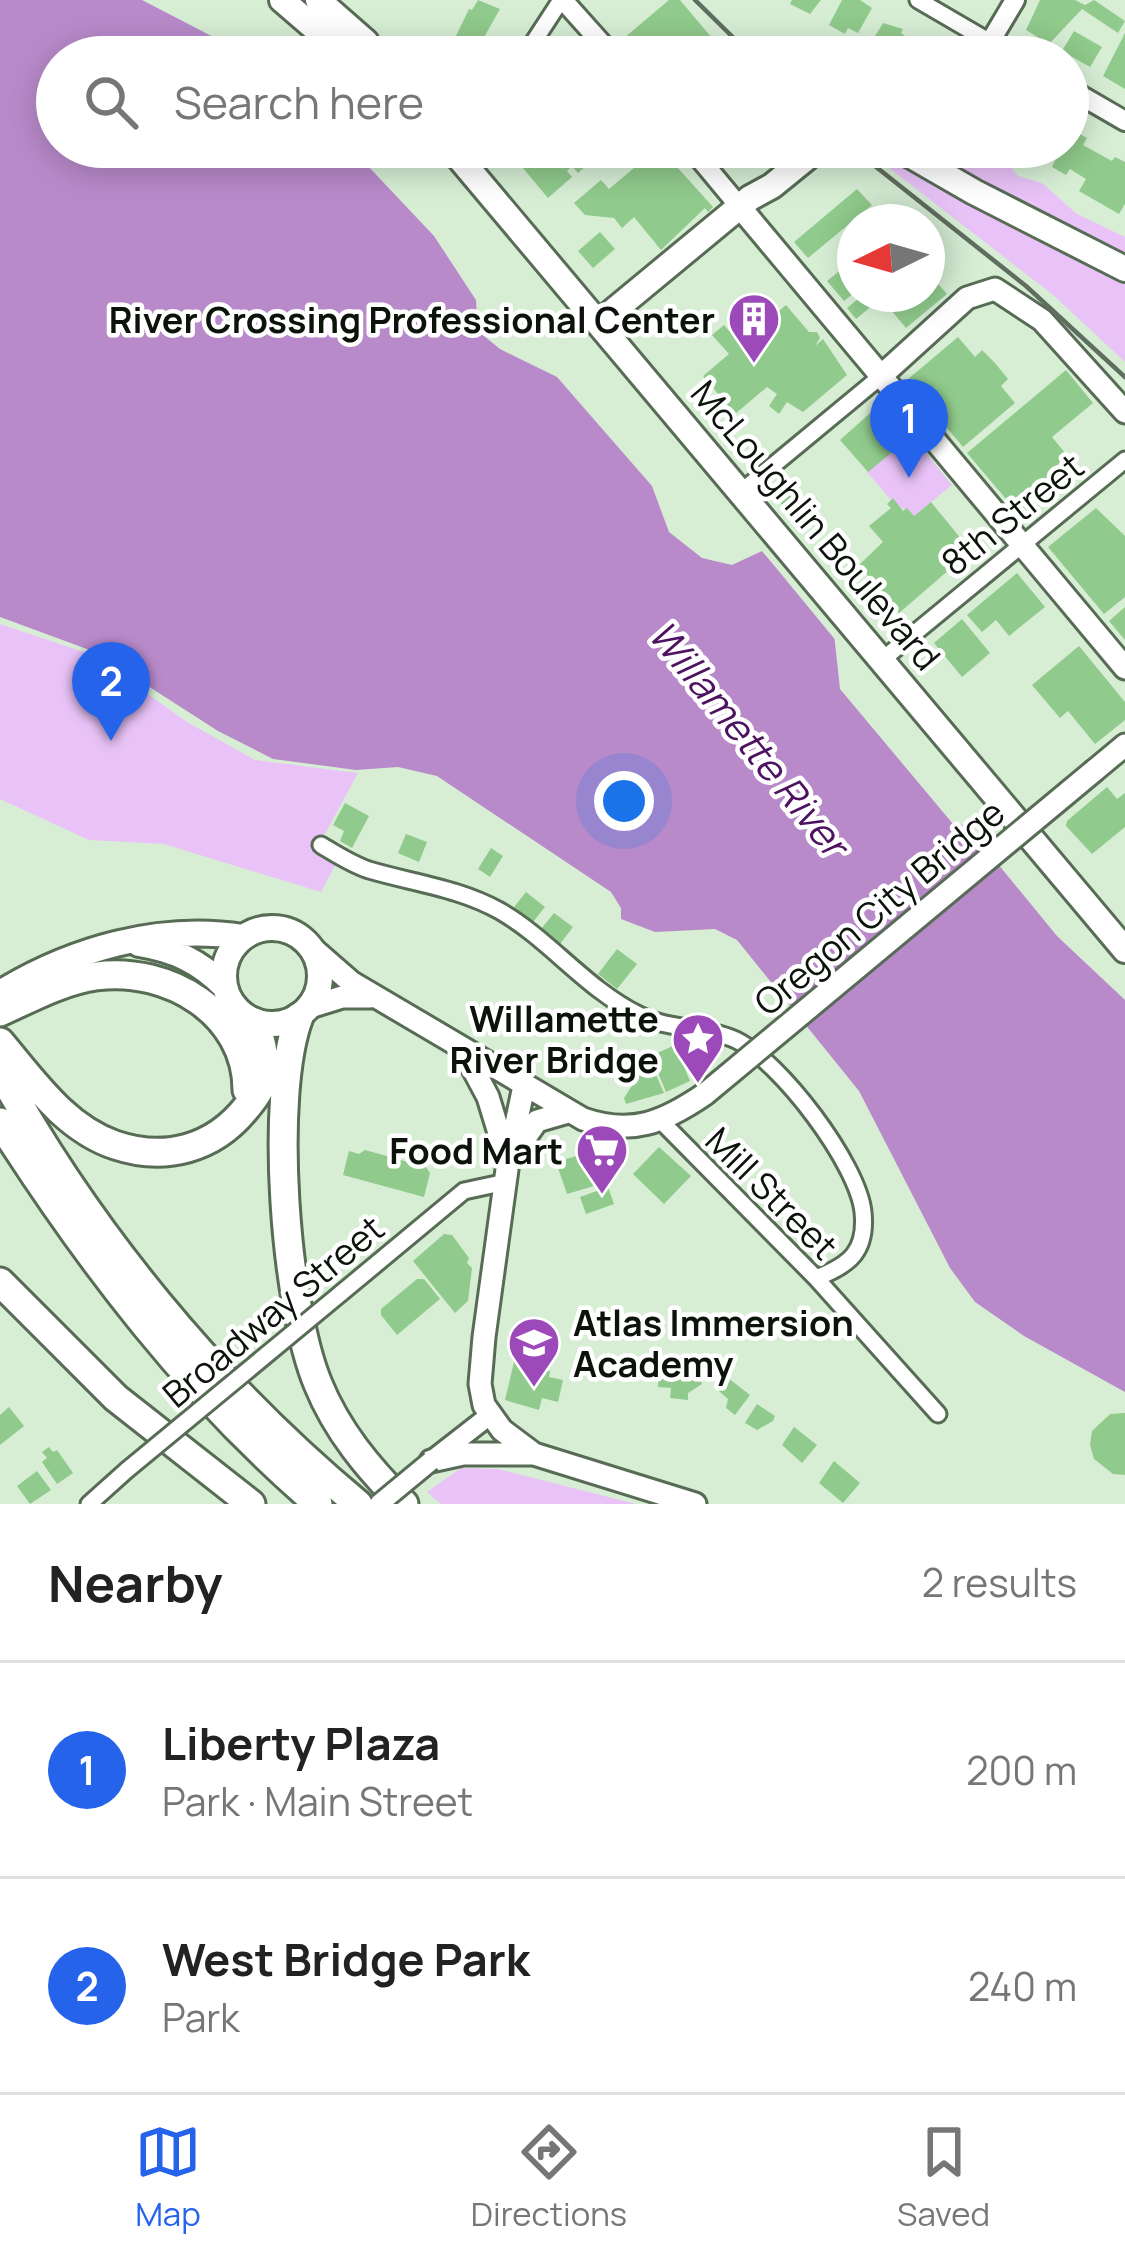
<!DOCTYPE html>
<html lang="en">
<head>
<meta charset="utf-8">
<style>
	body { margin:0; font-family:Manrope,sans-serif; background:#f6f6f6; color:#222 }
	.compass { position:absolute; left:837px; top:204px; width:108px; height:108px; border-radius:50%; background:#fff; box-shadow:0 6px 30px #0003; rotate:265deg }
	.you { position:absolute; left:624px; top:801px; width:42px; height:42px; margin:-30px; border:9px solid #fff; border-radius:50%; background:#1a73e8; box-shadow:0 0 0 18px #1a73e833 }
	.badge { display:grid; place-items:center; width:78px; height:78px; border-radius:50%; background:#2563eb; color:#fff; font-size:39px; font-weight:700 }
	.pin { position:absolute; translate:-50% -99px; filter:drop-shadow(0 3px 6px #0008) }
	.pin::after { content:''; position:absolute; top:63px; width:42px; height:36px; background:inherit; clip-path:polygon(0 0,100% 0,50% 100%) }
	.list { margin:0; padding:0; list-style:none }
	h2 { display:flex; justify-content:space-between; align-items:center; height:156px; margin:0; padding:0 48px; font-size:51px }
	h2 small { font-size:39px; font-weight:400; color:#767676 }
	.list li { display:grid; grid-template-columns:78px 1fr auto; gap:36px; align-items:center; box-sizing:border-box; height:216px; padding:0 48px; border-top:3px solid #e0e0e0 }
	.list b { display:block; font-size:45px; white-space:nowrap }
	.list p { margin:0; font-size:39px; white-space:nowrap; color:#767676 }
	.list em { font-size:39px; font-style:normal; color:#767676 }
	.icon { flex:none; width:66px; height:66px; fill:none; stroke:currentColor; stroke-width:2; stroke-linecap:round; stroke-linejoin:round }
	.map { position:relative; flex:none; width:1125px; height:1504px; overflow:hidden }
	.search { position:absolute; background:#fff; box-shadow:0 6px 30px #0003; left:36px; right:36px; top:36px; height:132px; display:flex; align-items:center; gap:30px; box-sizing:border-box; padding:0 42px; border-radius:66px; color:#767676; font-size:45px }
	.sheet { height:588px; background:#fff }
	nav { display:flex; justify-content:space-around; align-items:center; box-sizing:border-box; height:168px; border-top:3px solid #e0e0e0; background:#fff; font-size:33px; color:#767676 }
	nav a { display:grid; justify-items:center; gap:6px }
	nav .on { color:#2563eb }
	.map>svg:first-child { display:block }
	.green { fill:#e9c3f8 }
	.water { fill:#b88aca }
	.pier { fill:#d7eed5 }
	.building { fill:#90ca8c }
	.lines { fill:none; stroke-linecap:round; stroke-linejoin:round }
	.minor-casing { stroke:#576b55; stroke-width:21 }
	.tertiary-casing { stroke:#576b55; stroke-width:24 }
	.secondary-casing { stroke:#576b55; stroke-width:27 }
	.primary-casing { stroke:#576b55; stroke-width:30 }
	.trunk-casing { stroke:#576b55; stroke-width:30 }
	.motorway-casing { stroke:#576b55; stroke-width:33 }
	.minor { stroke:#fff; stroke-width:15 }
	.tertiary { stroke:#fff; stroke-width:18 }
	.secondary { stroke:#fff; stroke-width:21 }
	.primary { stroke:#fff; stroke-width:24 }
	.trunk { stroke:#fff; stroke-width:24 }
	.motorway { stroke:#fff; stroke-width:27 }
	.rail { stroke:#606e5f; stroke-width:4.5 }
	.minor-bridge-casing { stroke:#576b55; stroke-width:21; stroke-linecap:butt }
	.tertiary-bridge-casing { stroke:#576b55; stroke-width:24; stroke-linecap:butt }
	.secondary-bridge-casing { stroke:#576b55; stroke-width:27; stroke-linecap:butt }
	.minor-bridge { stroke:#fff; stroke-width:15 }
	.tertiary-bridge { stroke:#fff; stroke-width:18 }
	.secondary-bridge { stroke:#fff; stroke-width:21 }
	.labels { text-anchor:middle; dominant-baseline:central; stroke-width:9; stroke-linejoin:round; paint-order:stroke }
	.poi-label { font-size:36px; font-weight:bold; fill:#0c130b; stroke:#fff; text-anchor:end }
	.street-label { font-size:36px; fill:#0c130b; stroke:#fff }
	.water-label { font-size:39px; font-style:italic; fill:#4d1260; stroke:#fff }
</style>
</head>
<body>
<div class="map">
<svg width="1125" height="1504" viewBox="0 0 1125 1504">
	<rect width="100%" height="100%" fill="#d7eed5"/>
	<path class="green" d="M862,147H872L1125,285V362L1052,294Z
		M920,147H981L1007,162L1018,176L1042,183L1077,214L1125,237V253L1005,197Z
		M911,435L952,485L914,516L891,500L867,472Z
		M0,624L93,655L187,722L255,760L358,773L319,845L339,858L321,892L164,844L89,840L0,799Z
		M461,1468L498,1469L636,1504H441L427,1492Z"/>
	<path class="water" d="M0,0H142L252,57H57V147H350L434,236L476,300L477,318L484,336L500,349L557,377L652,486L669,532L702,558L732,565L762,551L834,634L840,689L953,824L966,825L1057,936L1125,1000V1392L1024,1336L975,1302L950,1268L859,1091L737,940L715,929L655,932L621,919V908L611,892L437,776L398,767L356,770L273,759L218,731L95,652L0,617Z"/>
	<path class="pier" d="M758,546H766L839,630L842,648Z"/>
	<path class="building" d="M478,0L500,9L475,53L454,40L469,9L472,10Z
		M669,0H680L728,57H640L624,38Z
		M792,0H821L810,14L790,4Z
		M842,0H860L872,8L858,33L848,28L845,34L829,25Z
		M1040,0H1075L1085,5L1094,0L1125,21L1118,33L1082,9L1049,44L1026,30Z
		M883,23L903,29L901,33L905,36L894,57L869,46Z
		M1074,31L1102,47L1090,67L1062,51Z
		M1125,33V89L1103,76Z
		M561,36L574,52L568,57H550L555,53L549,47Z
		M1072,130L1087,138L1083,145L1112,161L1115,157L1125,162V204L1119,214L1079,191L1086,179L1070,169L1066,175L1052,167L1061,147H1068Z
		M522,147H601L604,150L578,173L572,166L567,171L572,177L548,198L512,155Z
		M659,147L713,207L708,212L705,208L661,250L634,217L622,228L614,218L585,215L574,203L601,180L609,189Z
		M857,189L872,205L808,258L794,242Z
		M600,232L615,249L593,268L578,251Z
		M853,260L855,292L844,301L827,281Z
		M927,271L947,294L906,328L881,298L856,319L847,308L864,294H927Z
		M786,305L809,332H817L820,338L815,346L823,339L847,375L803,412L787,402L779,414L769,406L777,394L767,387L735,414L703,376L729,354L712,335L724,325L730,332L739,324L750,336Z
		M958,337L975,357L982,350L995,363L1008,379L1001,386L1015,403L963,447L907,380Z
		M1066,370L1093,403L1052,437L1080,471L1023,519L967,453Z
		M878,406L907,440L868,472L840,440Z
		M787,479L817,515L802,528L772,493Z
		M893,498L903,511L907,508L914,516L931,502L971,551L899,613L859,565L883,542L869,526L891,508L887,504Z
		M1096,508L1125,536V597L1104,614L1048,547Z
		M1017,573L1045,607L1009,636L996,620L982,632L967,615Z
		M1125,607V640L1109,621Z
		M962,619L990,653L962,677L934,643Z
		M1079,646L1125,702V720L1095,744L1068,711L1060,718L1032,685Z
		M1107,787L1117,799L1125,793V827L1092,854L1066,826L1067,821Z
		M345,803L369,816L352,848L340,841L344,831L333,825Z
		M406,834L427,842L419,862L398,853Z
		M491,848L503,856L490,877L478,869Z
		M526,892L545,907L533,922L514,907Z
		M554,913L573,927L560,944L541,929Z
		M617,949L637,964L617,989L598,974Z
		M675,1045L690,1081L666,1092L651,1056Z
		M649,1059L664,1093L626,1104L624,1098Z
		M659,1147L691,1176L664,1204L633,1174Z
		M365,1150L426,1167L430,1173L424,1197L343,1175L349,1151L359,1154Z
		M583,1154L594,1186L567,1194L556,1162Z
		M608,1187L614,1204L586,1214L580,1197Z
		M444,1234L452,1235L469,1258L467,1263L472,1268L468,1301L455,1313L413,1261Z
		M417,1279H424L440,1299L397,1335L381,1315V1309Z
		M514,1362L550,1371L549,1377L563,1380L558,1402L542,1398L539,1410L505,1400Z
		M659,1370L698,1371L702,1384L688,1393V1400L670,1398L671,1388L658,1387Z
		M728,1378L750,1395L735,1415L726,1408L728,1399L719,1391Z
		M757,1404L775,1416L773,1421L757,1430L745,1423Z
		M9,1407L24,1426L0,1445V1415Z
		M1125,1413V1475L1113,1474L1094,1459L1090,1445L1092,1431L1110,1414Z
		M794,1427L817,1445L802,1463L782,1445Z
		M49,1447L53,1452L57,1450L73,1473L57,1484L42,1462L47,1458L42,1452Z
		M834,1461L860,1483L843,1503L819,1483Z
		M37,1471L51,1490L30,1504L17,1486Z"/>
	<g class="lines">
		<g class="minor-casing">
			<path id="minor" d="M918,0L990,42
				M529,57V49L561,0
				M741,492L880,377
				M882,660L1125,460
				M321,845C336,854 351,864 369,870C413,883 459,888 500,911C550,940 586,989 639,1015C669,1030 705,1026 736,1040C780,1061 858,1164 863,1212C867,1251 850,1265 816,1278
				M661,1121L816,1278L938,1414
				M340,1294L464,1191L506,1182
				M89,1504L127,1470"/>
		</g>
		<g class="tertiary-casing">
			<path id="tertiary" d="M563,0L614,57
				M1015,0L990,42L1016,57
				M1068,88L1125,121
				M690,147L739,206
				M431,1461L490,1415"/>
		</g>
		<g class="secondary-casing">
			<path id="secondary" d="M739,206L1125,668
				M880,377L967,298L995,289L1042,320L1125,412
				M1095,770L1125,745
				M312,948L351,982L583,1119C632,1136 664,1122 705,1094
				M310,1007L342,997H370
				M464,1052L488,1097L506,1156
				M524,1086L508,1162L484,1337L480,1384L484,1405L502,1430L534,1454L695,1504
				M515,1152L537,1121L568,1112
				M431,1461L463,1454H533"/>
		</g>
		<g class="primary-casing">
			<path id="primary" d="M896,147L974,192L1125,269
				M600,322L750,198L772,186L820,147
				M224 976a48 48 0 1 1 96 0a48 48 0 1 1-96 0Z
				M139,944C175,950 199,961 225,987
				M0,993C72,949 159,924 243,937"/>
		</g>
		<g class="trunk-casing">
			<path id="trunk" d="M282,0L348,57
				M318,0L366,42L372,57
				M450,147L1125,950"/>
		</g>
		<g class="motorway-casing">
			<path id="motorway" d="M0,1012C31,998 62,981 96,976C169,966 247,1014 247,1090
				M299,1017C269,1096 285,1305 318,1384C337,1431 369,1469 404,1504
				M0,1042C33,1081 65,1128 115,1145C165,1162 214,1149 247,1107C255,1097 262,1089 263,1075C266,1056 261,1039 254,1022
				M0,1071C91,1235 214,1384 358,1504
				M0,1122C90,1263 190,1394 318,1504
				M0,1282L116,1398L251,1504"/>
		</g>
		<use href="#minor" class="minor"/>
		<use href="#tertiary" class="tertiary"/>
		<use href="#secondary" class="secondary"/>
		<use href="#primary" class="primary"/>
		<use href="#trunk" class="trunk"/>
		<use href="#motorway" class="motorway"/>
		<path class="rail" d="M695,0L753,57
			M851,147L1026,286L1125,377"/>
		<g class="minor-bridge-casing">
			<path id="minor-bridge" d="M127,1470L340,1294"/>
		</g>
		<g class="tertiary-bridge-casing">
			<path id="tertiary-bridge" d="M379,1504L431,1461"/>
		</g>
		<g class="secondary-bridge-casing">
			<path id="secondary-bridge" d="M705,1094L1095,770"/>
		</g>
		<use href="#minor-bridge" class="minor-bridge"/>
		<use href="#tertiary-bridge" class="tertiary-bridge"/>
		<use href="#secondary-bridge" class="secondary-bridge"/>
	</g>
	<defs>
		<g id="building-pin" transform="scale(2.7)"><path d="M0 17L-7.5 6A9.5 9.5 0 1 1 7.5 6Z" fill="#9c4ab9" stroke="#fff"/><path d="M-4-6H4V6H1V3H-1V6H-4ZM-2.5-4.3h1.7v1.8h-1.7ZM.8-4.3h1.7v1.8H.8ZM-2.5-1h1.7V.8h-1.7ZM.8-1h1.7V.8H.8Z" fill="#fff"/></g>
		<g id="sight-pin" transform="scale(2.7)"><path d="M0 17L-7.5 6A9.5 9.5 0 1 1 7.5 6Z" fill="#9c4ab9" stroke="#fff"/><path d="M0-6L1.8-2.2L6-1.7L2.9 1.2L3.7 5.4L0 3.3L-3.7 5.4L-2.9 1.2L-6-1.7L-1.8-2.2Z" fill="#fff"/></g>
		<g id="supermarket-pin" transform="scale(2.7)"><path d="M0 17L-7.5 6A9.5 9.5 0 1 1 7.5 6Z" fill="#9c4ab9" stroke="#fff"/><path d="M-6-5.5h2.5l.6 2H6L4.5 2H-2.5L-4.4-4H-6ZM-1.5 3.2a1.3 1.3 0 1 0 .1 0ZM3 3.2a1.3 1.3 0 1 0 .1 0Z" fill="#fff"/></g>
		<g id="school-pin" transform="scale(2.7)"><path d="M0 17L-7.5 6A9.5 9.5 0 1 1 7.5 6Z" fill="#9c4ab9" stroke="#fff"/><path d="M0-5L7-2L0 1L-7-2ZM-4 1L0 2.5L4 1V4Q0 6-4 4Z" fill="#fff"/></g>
	</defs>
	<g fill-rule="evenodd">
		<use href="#building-pin" x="754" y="319"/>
		<use href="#sight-pin" x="698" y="1039"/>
		<use href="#supermarket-pin" x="602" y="1150"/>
		<use href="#school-pin" x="534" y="1343"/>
	</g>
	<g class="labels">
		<g class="poi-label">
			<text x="715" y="319">River Crossing Professional Center</text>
			<text x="659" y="1018">Willamette<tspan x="659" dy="41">River Bridge</tspan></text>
			<text x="563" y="1150">Food Mart</text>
			<text x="573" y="1322" text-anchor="start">Atlas Immersion<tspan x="573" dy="41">Academy</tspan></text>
		</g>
		<g class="street-label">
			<text transform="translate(1012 514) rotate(-39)">8th Street</text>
			<text transform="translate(816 525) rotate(50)">McLoughlin Boulevard</text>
			<text transform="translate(879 907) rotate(-40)">Oregon City Bridge</text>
			<text transform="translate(772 1193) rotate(45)">Mill Street</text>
			<text transform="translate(273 1311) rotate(-40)">Broadway Street</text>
		</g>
		<g class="water-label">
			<text transform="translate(749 738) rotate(51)">Willamette River</text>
		</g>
	</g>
</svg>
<svg class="compass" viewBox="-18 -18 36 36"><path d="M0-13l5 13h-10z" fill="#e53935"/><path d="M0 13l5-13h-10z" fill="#767676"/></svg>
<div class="you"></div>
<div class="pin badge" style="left:909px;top:478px">1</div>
<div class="pin badge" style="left:111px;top:741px">2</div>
<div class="search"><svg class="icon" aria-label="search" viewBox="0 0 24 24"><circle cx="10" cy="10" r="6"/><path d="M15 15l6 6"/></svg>Search here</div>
</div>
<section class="sheet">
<h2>Nearby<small>2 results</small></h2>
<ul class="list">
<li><span class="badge">1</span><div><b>Liberty Plaza</b><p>Park · Main Street</p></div><em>200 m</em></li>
<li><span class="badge">2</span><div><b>West Bridge Park</b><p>Park</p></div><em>240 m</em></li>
</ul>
</section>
<nav>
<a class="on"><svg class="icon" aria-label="map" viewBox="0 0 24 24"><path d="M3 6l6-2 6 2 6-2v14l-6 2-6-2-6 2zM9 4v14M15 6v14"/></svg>Map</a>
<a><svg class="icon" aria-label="directions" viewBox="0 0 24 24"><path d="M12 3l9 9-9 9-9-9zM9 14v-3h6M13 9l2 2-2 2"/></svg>Directions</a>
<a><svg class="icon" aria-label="saved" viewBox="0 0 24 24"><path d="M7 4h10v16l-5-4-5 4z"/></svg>Saved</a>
</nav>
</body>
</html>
